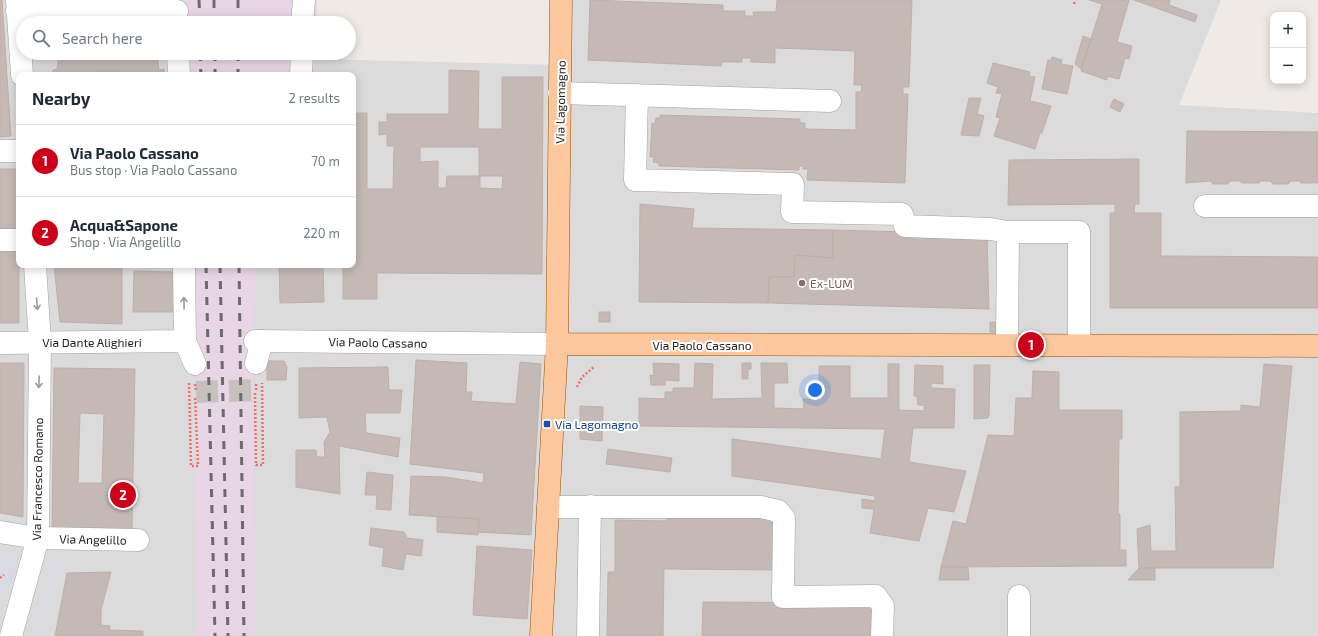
<!DOCTYPE html>
<html lang="en">
<head>
<meta charset="utf-8">
<style>
	body { margin:0; font-family:"Exo 2",sans-serif; background:#f6f6f7; color:#1f2937 }
	.controls { position:absolute; right:12px; top:12px; display:grid; overflow:hidden; border-radius:8px; box-shadow:0 2px 10px #0003 }
	.controls button { width:36px; height:36px; display:grid; place-items:center; padding:0; border:0; border-bottom:1px solid #e0e1e3; background:#fff; color:#1f2937; font:20px sans-serif }
	.you { position:absolute; left:815px; top:390px; width:14px; height:14px; margin:-10px; border:3px solid #fff; border-radius:50%; background:#1a73e8; box-shadow:0 0 0 6px #1a73e833 }
	.badge { display:grid; place-items:center; width:26px; height:26px; border-radius:50%; background:#cd001a; color:#fff; font-size:13px; font-weight:700 }
	.pin { position:absolute; translate:-50% -50%; border:2px solid #fff; box-shadow:0 1px 4px #0006 }
	.list { margin:0; padding:0; list-style:none }
	h2 { display:flex; justify-content:space-between; align-items:center; height:52px; margin:0; padding:0 16px; font-size:17px }
	h2 small { font-size:13px; font-weight:400; color:#747a83 }
	.list li { display:grid; grid-template-columns:26px 1fr auto; gap:12px; align-items:center; box-sizing:border-box; height:72px; padding:0 16px; border-top:1px solid #e0e1e3 }
	.list b { display:block; font-size:15px; white-space:nowrap }
	.list p { margin:0; font-size:13px; white-space:nowrap; color:#747a83 }
	.list em { font-size:13px; font-style:normal; color:#747a83 }
	.icon { flex:none; width:22px; height:22px; fill:none; stroke:currentColor; stroke-width:2; stroke-linecap:round; stroke-linejoin:round }
	.map { position:relative; flex:none; width:1318px; height:636px; overflow:hidden }
	.search { position:absolute; background:#fff; box-shadow:0 2px 10px #0003; left:16px; top:16px; width:340px; height:44px; display:flex; align-items:center; gap:10px; box-sizing:border-box; padding:0 14px; border-radius:22px; color:#747a83; font-size:15px }
	.panel { position:absolute; background:#fff; box-shadow:0 2px 10px #0003; left:16px; top:72px; width:340px; height:196px; border-radius:8px }
	.map>svg:first-child { display:block }
	.residential { fill:#dcdbdc; fill-rule:evenodd }
	.industrial { fill:#e8d6e7 }
	.plaza { fill:#d9dae5 }
	.building { fill:#c4b9b4; stroke:#c1afa7; fill-rule:evenodd }
	.lines { fill:none; stroke-linecap:round; stroke-linejoin:round }
	.minor-tunnel { stroke:#c5c1bd; stroke-width:22; stroke-dasharray:22 11; stroke-linecap:butt }
	.minor-casing { stroke:#a2a2a2; stroke-width:23 }
	.major-casing { stroke:#995300; stroke-width:23 }
	.path { stroke:#fa6b6f; stroke-width:2.5; stroke-dasharray:2 2; stroke-linecap:butt }
	.minor { stroke:#fff; stroke-width:22 }
	.major { stroke:#fcc79d; stroke-width:22 }
	.rail { stroke:#6c6c6c; stroke-width:3; stroke-dasharray:8 8; stroke-linecap:butt }
	.oneway { stroke:#9a9a9a }
	.education-dot { fill:#8d6e63; stroke:#fff; stroke-width:1.5 }
	.transit-dot { fill:#1a4fb4; stroke:#fff; stroke-width:1.5 }
	.labels { text-anchor:middle; dominant-baseline:central; stroke-width:4; stroke-linejoin:round; paint-order:stroke }
	.street-label { font-size:12px; fill:#1e1e1e; stroke:#fff }
	.education-label { font-size:12px; fill:#785e54; stroke:#fff; text-anchor:start }
	.transit-label { font-size:12px; fill:#164399; stroke:#fff; text-anchor:start }
</style>
</head>
<body>
<div class="map">
<svg width="1318" height="636" viewBox="0 0 1318 636">
	<rect width="100%" height="100%" fill="#efeae5"/>
	<path class="residential" d="M0,0H281V23H23V53H280V58L557,65L559,0H1221L1179,105L1318,113V636H0ZM19,75H353V265H19Z"/>
	<path class="industrial" d="M185,0H317L316,23H186Z
		M187,53H316L315,75H187Z
		M191,265H256L252,361L256,636H197L194,468H200L197,354Z"/>
	<path class="plaza" d="M3,554L23,557L14,585L4,583L0,594V555Z
		M49,563L61,564L39,636H33L53,571L47,566V564Z"/>
	<path class="building" d="M0,0H2L11,136L0,137Z
		M590,0L723,5V11H745V16H754L753,12H776L777,0H912L909,87H903V94H908L905,183L807,180L808,169H803V166H799V170L659,166V163L653,162L654,157H650L652,123L655,124L656,118H660V115L800,119V123H805V129L856,130V92H861L862,85H854L855,51L775,48V63L751,62V58H742V62H722L721,66L588,60Z
		M1089,0H1129L1117,42L1132,46L1129,59L1125,58L1119,79L1107,76V80L1081,71L1102,4Z
		M1134,0H1170L1169,5L1197,15L1195,22Z
		M1083,36L1091,39L1081,69L1075,64Z
		M59,53H157L159,70L164,69V75H119V72H97V75H52L53,70L57,69Z
		M1052,57L1062,60L1061,64L1073,66L1067,94L1042,89L1048,60H1051Z
		M993,63L1030,72L1029,76L1035,77L1030,101L1051,106L1042,133H1040L1035,149L994,136L1000,118L996,117L1002,94L996,93L998,87L987,83Z
		M449,70L479,71L478,129H502V77H543L542,274L377,273V299H343V265H353V113H367V189H393L394,146H387V134L379,135V122H387V114H449ZM420,147H479V176H447L446,188H438V161L420,162ZM480,176H503L502,189L480,188Z
		M969,98H981L977,114L984,116L979,136L961,135Z
		M1114,99L1124,104L1120,112L1110,107Z
		M1187,131L1318,132V183H1301L1300,181H1291L1288,184H1273L1270,181H1260L1259,183H1241V181H1230L1228,184H1213L1210,181L1186,183Z
		M1139,159V204H1135L1134,213H1161V256L1318,257V308H1110V213H1115V204L1008,205L1009,160Z
		M0,169H17L18,234H0Z
		M640,204L694,209L692,228L833,230V258L795,255L794,277H769L768,303L639,302Z
		M833,230L987,234L989,309L768,303L769,277H794L795,255L833,258Z
		M0,251H19V323H0Z
		M54,265H122V324L60,322Z
		M279,265H323L324,302L280,303Z
		M134,271L177,272V312H133Z
		M599,312H610V322H599Z
		M990,322H998V333L990,332Z
		M416,360L467,363L466,392H472L471,401L516,404L520,362L541,364L531,535L478,532L479,519L409,515L411,476L446,477L483,483L484,473L410,464Z
		M267,361H284L287,367L286,380H267Z
		M0,363H24L23,517L0,513Z
		M653,363L679,364V381L665,380V385H651L650,375L654,376Z
		M695,363L713,364L712,399L762,398L761,363H787L788,383H774V408L804,409L803,399H819V366H850V398H888V364H899V410L924,411V405H918L917,396H914L915,365L943,366V384L931,383V388L955,389L954,428H913L909,462L966,471L954,512L928,508L919,541L870,533L874,509L862,508V499L875,501V496L732,476V439L881,459L885,429L639,426V398L665,399V392H673V388H694Z
		M742,363H751V369H748V379H742Z
		M1264,364L1292,366L1273,568H1139L1137,529L1150,525L1151,551H1176L1175,487H1180V412L1241,411V405L1260,407Z
		M974,365H990L989,415L988,418L974,419Z
		M388,367L389,390H402L400,413H365L366,433L400,438L398,457L339,446L340,494L296,487V450H316L317,457H325L324,442L330,432L327,417L299,418V368Z
		M54,368L135,369L132,529L52,528ZM80,413L104,414L102,483H78Z
		M1033,371L1059,372V410H1122V439H1119L1118,514H1120V550H1126V566L941,567L953,521L966,524L988,435L1014,436L1016,398H1032Z
		M580,406L603,407L602,441L580,439Z
		M608,449L672,458L670,472L606,464Z
		M367,472L393,475L391,510L376,509L377,495H365Z
		M667,514L775,519L778,570L664,569L663,636H607L608,572H615V520L667,521Z
		M437,516L479,519L478,535L437,532Z
		M371,528L404,532L407,538L423,540L421,556L406,554L403,570L382,566L384,548L369,545Z
		M477,546L532,550L527,619L473,615Z
		M941,567H968L969,580H939Z
		M1139,568H1155V580H1128Z
		M111,572L101,610V625L110,626L109,630L143,631V636H55L67,573Z
		M703,602L875,603V636H702Z"/>
	<g class="lines">
		<path class="minor-tunnel" d="M196,392L256,390"/>
		<g class="minor-casing">
			<path id="minor" d="M17,0L22,75
				M17,11H177
				M302,23L304,0
				M178,53L179,75
				M301,75L302,53
				M559,93L830,101
				M637,95L635,180L793,184L792,212L902,214L905,226L990,229L1008,232
				M0,151H19
				M1205,206H1318
				M0,240H19
				M184,265L185,341L195,364
				M255,341L557,344
				M0,343L185,341
				M1007,345L1008,232H1079V345
				M256,363L262,341
				M548,507H761L778,511L784,518L783,597L876,596L883,606L882,636
				M0,532L38,538L138,540
				M1019,596V636
				M11,636L38,538L40,343L35,265
				M588,636L590,506"/>
		</g>
		<g class="major-casing">
			<path id="major" d="M557,344L1318,346
				M541,636L557,344L561,0"/>
		</g>
		<path class="path" d="M1074,4L1075,0
			M189,383L191,466H198L195,396
			M195,384L196,392
			M577,387L582,377L594,367
			M256,390V384
			M255,393L256,465H263L262,383
			M0,578L4,575"/>
		<use href="#minor" class="minor"/>
		<use href="#major" class="major"/>
		<path class="rail" d="M199,0L200,23
			M214,0V23
			M238,0V23
			M200,53L201,75
			M215,53V75
			M238,53V75
			M206,265L215,636
			M220,265L228,636
			M239,265L244,636"/>
	</g>
	<defs><path id="oneway-shaft" d="M-6 0H5M1.5-3L5.5 0L1.5 3" fill="none" stroke-width="1.6" stroke-linecap="round" stroke-linejoin="round"/></defs>
	<g class="oneway">
		<use href="#oneway-shaft" transform="translate(184 303) rotate(-91)"/>
		<use href="#oneway-shaft" transform="translate(37 304) rotate(86)"/>
		<use href="#oneway-shaft" transform="translate(39 382) rotate(91)"/>
	</g>
	<circle class="education-dot" cx="802" cy="283" r="4"/>
	<rect class="transit-dot" x="543" y="420" width="8" height="8" rx="2"/>
	<g class="labels">
		<g class="street-label">
			<text transform="translate(560 102) rotate(-89)">Via Lagomagno</text>
			<text x="92" y="342">Via Dante Alighieri</text>
			<text transform="translate(378 342) rotate(1)">Via Paolo Cassano</text>
			<text x="702" y="345">Via Paolo Cassano</text>
			<text transform="translate(37 479) rotate(-89)">Via Francesco Romano</text>
			<text transform="translate(93 539) rotate(1)">Via Angelillo</text>
		</g>
		<g class="education-label">
			<text x="810" y="283">Ex-LUM</text>
		</g>
		<g class="transit-label">
			<text x="555" y="424">Via Lagomagno</text>
		</g>
	</g>
</svg>
<div class="controls">
<button>+</button>
<button>−</button>
</div>
<div class="you"></div>
<div class="pin badge" style="left:1031px;top:345px">1</div>
<div class="pin badge" style="left:123px;top:495px">2</div>
<div class="search"><svg class="icon" aria-label="search" viewBox="0 0 24 24"><circle cx="10" cy="10" r="6"/><path d="M15 15l6 6"/></svg>Search here</div>
<section class="panel">
<h2>Nearby<small>2 results</small></h2>
<ul class="list">
<li><span class="badge">1</span><div><b>Via Paolo Cassano</b><p>Bus stop · Via Paolo Cassano</p></div><em>70 m</em></li>
<li><span class="badge">2</span><div><b>Acqua&amp;Sapone</b><p>Shop · Via Angelillo</p></div><em>220 m</em></li>
</ul>
</section>
</div>
</body>
</html>
